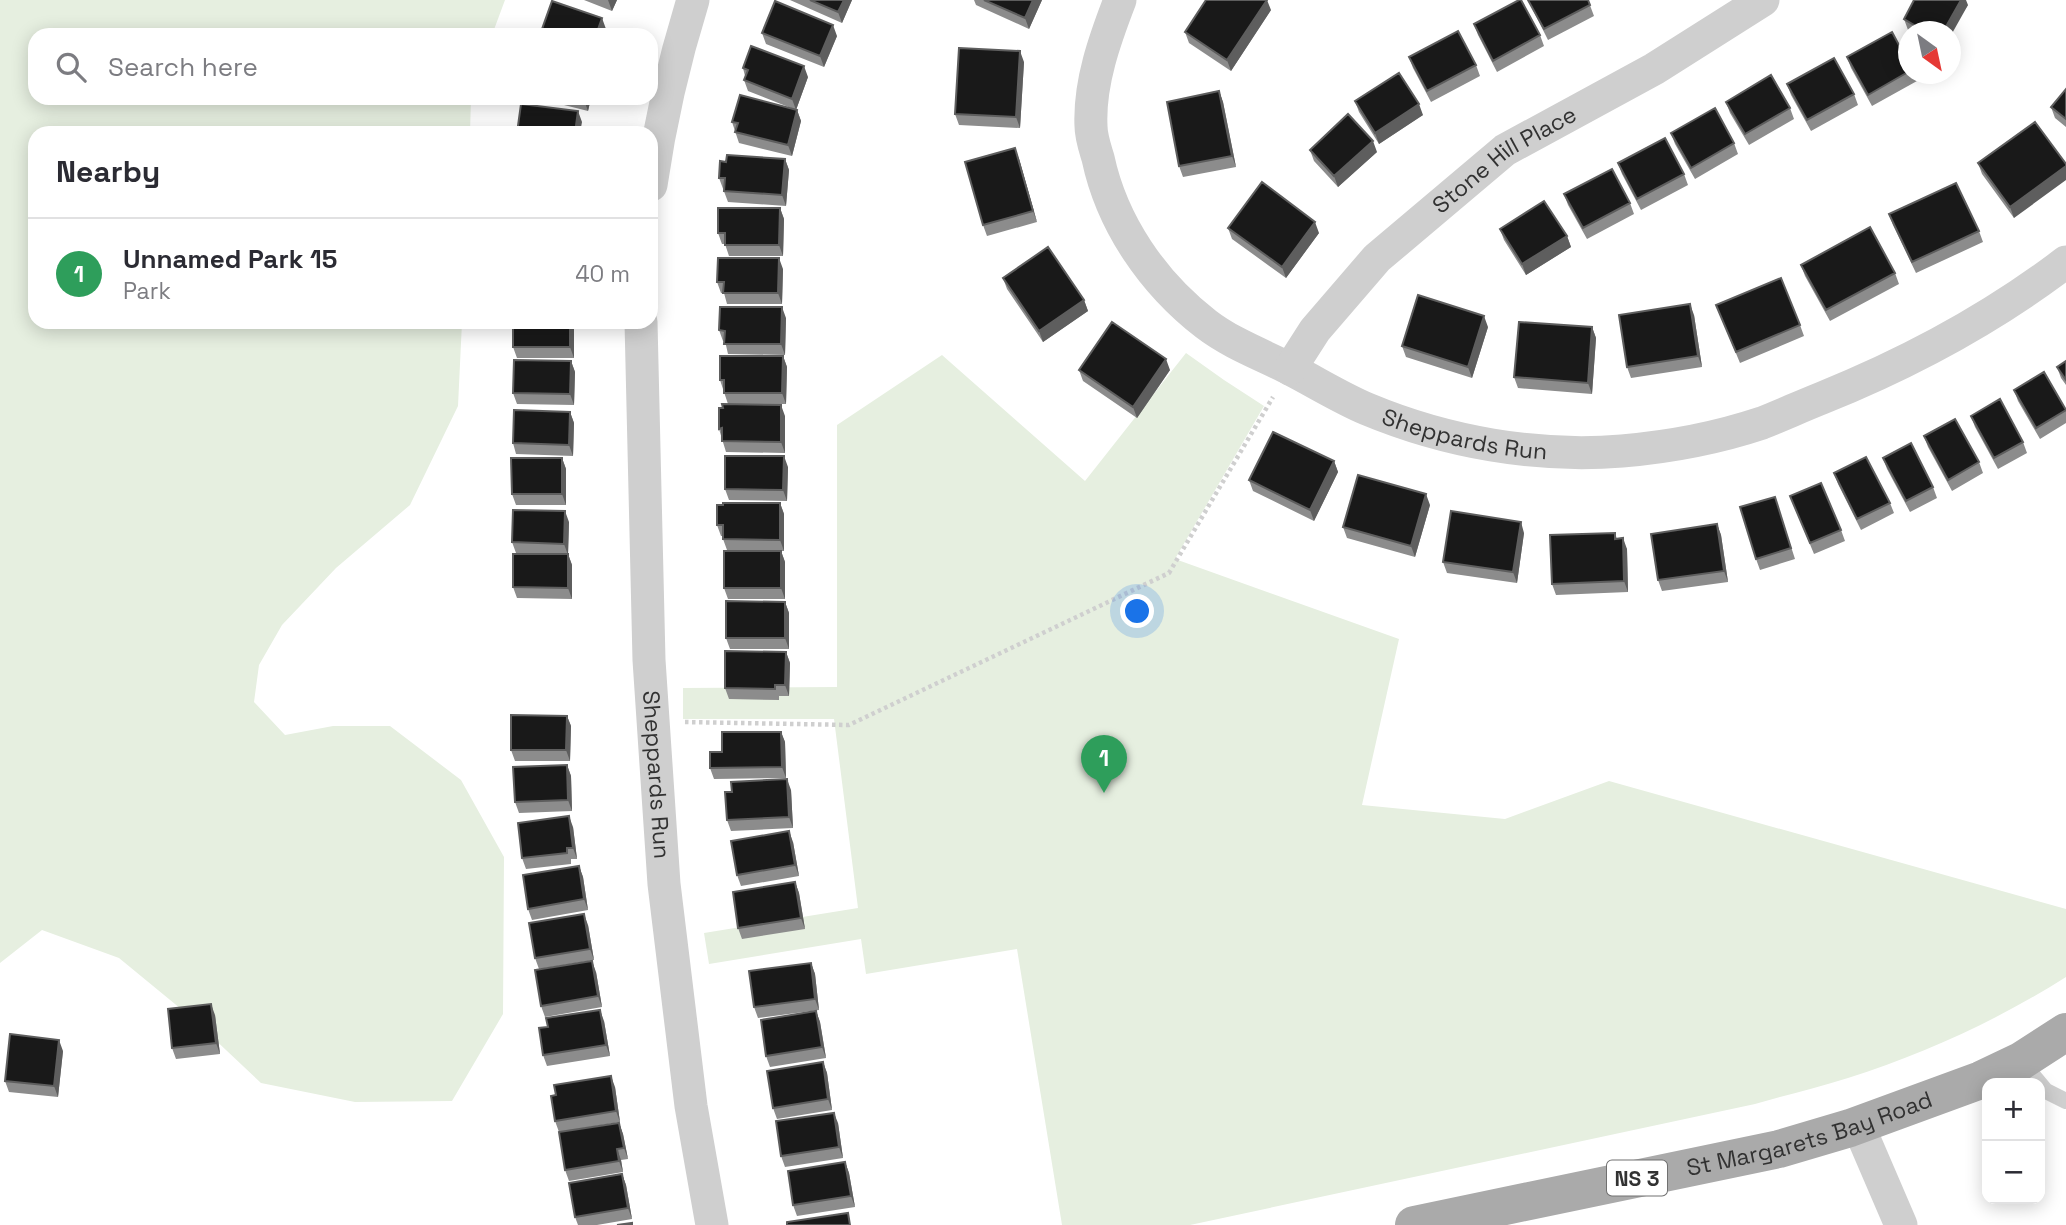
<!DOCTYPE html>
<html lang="en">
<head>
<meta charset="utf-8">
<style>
	body { margin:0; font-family:"Space Grotesk",sans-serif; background:#f2f2f3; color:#2b2b33 }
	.controls { position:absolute; right:21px; bottom:21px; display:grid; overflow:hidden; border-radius:14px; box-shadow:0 4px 18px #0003 }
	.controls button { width:63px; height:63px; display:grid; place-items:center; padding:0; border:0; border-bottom:2px solid #e1e1e2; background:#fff; color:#2b2b33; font:35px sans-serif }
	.compass { position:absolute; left:1898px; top:21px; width:63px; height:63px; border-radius:50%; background:#fff; box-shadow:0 4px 18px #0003; rotate:147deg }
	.you { position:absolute; left:1138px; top:612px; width:24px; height:24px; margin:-18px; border:5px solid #fff; border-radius:50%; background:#1a73e8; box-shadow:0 0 0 10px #1a73e833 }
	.badge { display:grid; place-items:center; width:46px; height:46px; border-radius:50%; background:#ed3930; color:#fff; font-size:23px; font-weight:700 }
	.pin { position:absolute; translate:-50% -58px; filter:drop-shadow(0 2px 4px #0008) }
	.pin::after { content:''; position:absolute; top:37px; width:24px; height:21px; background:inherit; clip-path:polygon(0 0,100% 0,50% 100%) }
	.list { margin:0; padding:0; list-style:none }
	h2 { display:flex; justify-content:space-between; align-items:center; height:91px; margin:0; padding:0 28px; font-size:30px }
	h2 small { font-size:23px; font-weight:400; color:#7c7c81 }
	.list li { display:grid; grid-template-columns:46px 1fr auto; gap:21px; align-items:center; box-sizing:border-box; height:112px; padding:0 28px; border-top:2px solid #e1e1e2 }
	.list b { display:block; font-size:26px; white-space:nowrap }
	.list p { margin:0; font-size:23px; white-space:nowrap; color:#7c7c81 }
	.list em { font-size:23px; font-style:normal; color:#7c7c81 }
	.icon { flex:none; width:38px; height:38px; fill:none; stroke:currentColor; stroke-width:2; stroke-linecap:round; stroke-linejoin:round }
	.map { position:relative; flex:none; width:2066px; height:1225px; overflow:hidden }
	.search { position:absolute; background:#fff; box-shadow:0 4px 18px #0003; left:28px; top:28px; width:630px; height:77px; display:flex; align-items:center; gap:18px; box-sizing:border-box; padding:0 24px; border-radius:21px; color:#7c7c81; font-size:26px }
	.panel { position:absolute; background:#fff; box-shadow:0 4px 18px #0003; left:28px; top:126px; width:630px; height:203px; border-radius:21px }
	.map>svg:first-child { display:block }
	.green { fill:#e6efe0 }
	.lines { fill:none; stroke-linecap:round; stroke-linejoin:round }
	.path { stroke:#cfcfcf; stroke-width:4.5; stroke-dasharray:3.5 3.5; stroke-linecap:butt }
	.service { stroke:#cfcfcf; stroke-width:16 }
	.minor { stroke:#cfcfcf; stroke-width:33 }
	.primary { stroke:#aaa; stroke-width:38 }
	.wall { fill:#8c8c8c }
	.shaded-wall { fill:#5e5e5e }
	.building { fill:#191919; stroke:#5e5e5e; stroke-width:2 }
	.labels { text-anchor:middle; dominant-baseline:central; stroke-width:7; stroke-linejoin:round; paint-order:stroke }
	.shield { fill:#fff; stroke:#707070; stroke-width:2 }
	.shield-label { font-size:21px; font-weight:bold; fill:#323232 }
	.street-label { font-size:23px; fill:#323232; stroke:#fff }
</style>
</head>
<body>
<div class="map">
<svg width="2066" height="1225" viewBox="0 0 2066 1225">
	<rect width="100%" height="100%" fill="#fff"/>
	<path class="green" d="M0,0H505L492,35H35V98H471L470,133H35V322H462L458,406L410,505L336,568L282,625L259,665L254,702L285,735L333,726H390L461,780L504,857L503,1014L452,1101L355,1102L261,1083L192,1018L119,958L42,930L0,963Z
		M1186,353L1224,380L1264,406L1175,559L1399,639L1362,805L1505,819L1609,781L2066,909V977C1998,1020 1924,1054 1848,1078C1817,1088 1786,1095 1755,1104L1190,1225H1062L1017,949L866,974L861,939L709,964L704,933L858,908L834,719H683V688L837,687V425L942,355L1085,481Z"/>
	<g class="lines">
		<path class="path" d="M685,722L849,725L1169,573L1273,397"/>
		<path class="service" d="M2021,1061L2046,1091L2066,1101"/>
		<g class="minor">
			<path id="s1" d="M1120,0C1105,39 1089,83 1091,126C1091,137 1095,148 1098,158C1112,224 1153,283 1206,324C1232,344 1263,355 1292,370C1317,383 1341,398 1367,409C1446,442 1536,458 1622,451C1669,447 1717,438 1762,423C1782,415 1802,406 1822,398C1909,363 1991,319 2066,262"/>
			<path d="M651,185C660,122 674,61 693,0"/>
			<path id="s2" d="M641,322L649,660L664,884L691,1106L712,1225"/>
			<path id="s3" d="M1290,369L1315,330L1377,258L1505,150L1654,69L1763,0"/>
			<path d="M1858,1125L1901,1225"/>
		</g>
		<path class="primary" id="s4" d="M1414,1225L1779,1149L1850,1128L1981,1080L2021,1061L2066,1032"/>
	</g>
	<path class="wall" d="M584,0H617L612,11Z
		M790,0H852L842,23Z
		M974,0H1042L1029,29L976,5Z
		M1528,0H1588L1594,16L1548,40Z
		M1968,5L1950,32H1910L1908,30L1904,19Z
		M1271,10L1231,71L1189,43L1185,32Z
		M1474,24L1540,35L1544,46L1497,72L1478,35Z
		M762,33L837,36L824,67L766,44Z
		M1409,57L1476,65L1480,76L1431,102L1413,68Z
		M1847,57L1908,62V74H1914L1917,81L1872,106L1851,68Z
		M1024,62L1020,128L959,125L955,114Z
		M743,68L808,77L796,110L748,91L744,80L745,76Z
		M1787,84L1854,94L1858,105L1811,131L1791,95Z
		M2066,89V127L2055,118L2051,107Z
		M1219,91L1223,102L1236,167L1183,177L1179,166Z
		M536,98H591L588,111Z
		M1355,101L1423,115L1379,144L1359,112Z
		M1726,102L1790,108L1794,119L1749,145L1730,113Z
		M797,110L801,121L792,156L739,143L732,122Z
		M2035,122L2014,218L1982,174L1978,163Z
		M1671,133L1734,143L1738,154L1695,179L1675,144Z
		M1310,150L1377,152L1338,187L1314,161Z
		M785,159L789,170L786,206L728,202L719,178Z
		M1019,159L1037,222L987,236L983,225Z
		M1618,163L1684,174L1688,185L1641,210L1622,174Z
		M1564,194L1630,203L1634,214L1587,239L1568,205Z
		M780,208L784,219L783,256H729L725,244H722L718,233Z
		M1889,214L1979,231L1983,242L1916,273L1893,225Z
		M1228,228L1319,233L1286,278L1232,239Z
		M1500,229L1567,236L1571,247L1526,275L1504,240Z
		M1801,265L1895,273L1899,284L1830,321L1805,276Z
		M783,269L782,304H727L724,293H721L717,282Z
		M1003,278L1084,300L1088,311L1043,342L1007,289Z
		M1716,305L1800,325L1804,336L1740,363Z
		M1694,315L1702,367L1631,378L1627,367Z
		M786,318L785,355L728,354L725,341H723L719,330Z
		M513,322H573L574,325V358H517L513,347Z
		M1488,327L1472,378L1406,357L1402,346Z
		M1592,327L1596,338L1592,394L1518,388L1514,377Z
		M783,356L787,367L786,404H728L720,380Z
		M571,361L575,372L574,405L517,404L513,393Z
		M2066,361V385L2061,378L2057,367Z
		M1079,370H1170L1137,418L1083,381Z
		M2014,390L2066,410V423L2040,439L2018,401Z
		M723,408L785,416V453L726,452L719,429Z
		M570,412L574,423L573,456L516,454L513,443Z
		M1971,416L2023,442L2027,453L1998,469L1975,427Z
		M1924,436L1979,462L1983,473L1952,491L1928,447Z
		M562,458L566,469V505H516L512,494Z
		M1883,458L1933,487L1937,498L1910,512L1887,469Z
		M1334,461L1338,472L1314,521L1253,491L1249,480Z
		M788,467L787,501L729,500L725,489Z
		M1834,473L1890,503L1894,513L1861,530L1838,484Z
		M1790,496L1841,530L1845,541L1814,554Z
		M1775,497L1795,559L1760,570L1756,559Z
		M780,503L784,514V551H781L785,562V599H728L724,588L727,550L723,539V536H721L717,525Z
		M1430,505L1415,557L1347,538L1343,527Z
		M569,522L568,554L572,565V599L517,598L513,587L550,554L516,553L512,542Z
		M1717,524L1721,535L1728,582L1662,591L1658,580Z
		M1524,533L1517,583L1447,573L1443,562Z
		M1615,533L1617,539L1627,549L1628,592L1556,595L1552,584Z
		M785,602L789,613V649H730L726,638Z
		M786,652L790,663L789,696H779V700L729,699L725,688Z
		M567,716L571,726L570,761H515L511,750Z
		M781,732L785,742L786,778L714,779L710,768L722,752Z
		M567,765L571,776L572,811L519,813L515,802Z
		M791,790L793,828L731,831L727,820Z
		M573,827L577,859H571V864L526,869L522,858Z
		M793,842L799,876L741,886L737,875Z
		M579,866L583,877L588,910L532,920L528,909Z
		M795,882L799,893L805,929L742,939L738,928Z
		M588,925L594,960L539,969L535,958Z
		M811,963L815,974L819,1010L758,1018L754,1007Z
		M596,972L602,1007L545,1017L541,1006Z
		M816,1011L820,1022L826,1058L770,1067L766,1056Z
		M215,1015L220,1054L176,1059L172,1048Z
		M604,1021L610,1056L547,1066L543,1055Z
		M63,1051L58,1097L9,1092L5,1081Z
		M823,1062L827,1073L832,1110L777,1119L773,1108Z
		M615,1087L620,1122L559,1132L555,1121Z
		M619,1123L623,1134L628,1159L621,1160L623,1172L569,1181L565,1170Z
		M838,1123L843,1158L785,1167L781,1156Z
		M845,1162L849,1173L855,1207L797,1216L793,1205Z
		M622,1174L626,1185L632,1219L597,1225H578L575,1217Z"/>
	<path class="shaded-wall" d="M608,0H617L612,11Z
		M844,0H852L842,23L838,12Z
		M1033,0H1042L1029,29L1025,18Z
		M1267,0L1271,10L1231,71L1227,60Z
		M1961,0H1966L1968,5L1950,37V32H1943Z
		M602,18L606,29L604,35H596Z
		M833,25L837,36L824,67L820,56Z
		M1020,51L1024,62L1020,128L1016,117Z
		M804,66L808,77L796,110L792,99Z
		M1219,91L1223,102L1236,167L1232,156Z
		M584,98H591L588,111L584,100Z
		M1419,104L1423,115L1379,144L1375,133Z
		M797,110L801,121L792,156L788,145Z
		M578,111L582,122L580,133H575Z
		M1373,141L1377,152L1338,187L1334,176Z
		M1015,148L1019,159L1037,222L1033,211Z
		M785,159L789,170L786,206L782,195Z
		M2066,166V180L2014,218L2010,207Z
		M780,208L784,219L783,256L779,245Z
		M1315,222L1319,233L1286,278L1282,267Z
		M1567,236L1571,247L1526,275L1522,264Z
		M779,258L783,269L782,304L778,293Z
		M1084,300L1088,311L1043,342L1039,331Z
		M1690,304L1694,315L1702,367L1698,356Z
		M782,307L786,318L785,355L781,344Z
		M1484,316L1488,327L1472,378L1468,367Z
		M570,322H573L574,325V358L570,347Z
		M1592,327L1596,338L1592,394L1588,383Z
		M783,356L787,367L786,404L782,393Z
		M1166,359L1170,370L1137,418L1133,407Z
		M571,361L575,372L574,405L570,394Z
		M781,405L785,416V453L781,442Z
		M570,412L574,423L573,456L569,445Z
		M784,456L788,467L787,501L783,490Z
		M562,458L566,469V505L562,494Z
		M1334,461L1338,472L1314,521L1310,510Z
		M1426,494L1430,505L1415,557L1411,546Z
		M780,503L784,514V551L780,540Z
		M565,511L569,522L568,555L564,544Z
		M1521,522L1524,533L1517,583L1513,572Z
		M1717,524L1721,535L1728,582L1724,571Z
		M1623,538L1627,549L1628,592L1624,581Z
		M781,551L785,562V599L781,588Z
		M568,554L572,565V599L568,588Z
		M785,602L789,613V649L785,638Z
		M786,652L790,663L789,696L785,685Z
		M567,716L571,726L570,761L566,750Z
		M781,732L785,742L786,778L782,767Z
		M567,765L571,776L572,811L568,800Z
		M787,779L791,790L793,828L789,817Z
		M569,816L573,827L577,859L573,848Z
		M789,831L793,842L799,876L795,865Z
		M579,866L583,877L588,910L584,899Z
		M795,882L799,893L805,929L801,918Z
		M584,914L588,925L594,960L590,949Z
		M592,961L596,972L602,1007L598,996Z
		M811,963L815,974L819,1010L815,999Z
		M211,1004L215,1015L220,1054L216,1043Z
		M600,1010L604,1021L610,1056L606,1045Z
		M816,1011L820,1022L826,1058L822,1047Z
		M59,1040L63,1051L58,1097L54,1086Z
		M823,1062L827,1073L832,1110L828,1099Z
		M611,1076L615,1087L620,1122L616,1111Z
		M834,1113L838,1123L843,1158L839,1147Z
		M619,1123L623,1134L628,1159L624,1148Z
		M617,1149L621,1160L623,1172L619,1161Z
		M845,1162L849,1173L855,1207L851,1196Z
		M622,1174L626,1185L632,1219L628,1208Z"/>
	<path class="building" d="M810,0H844L838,12Z
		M984,0H1033L1025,18Z
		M1206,0H1267L1227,60L1185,32Z
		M1519,0H1521L1540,35L1493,61L1474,24Z
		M1528,0H1588L1590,5L1544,29Z
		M1914,0H1961L1943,32H1926L1904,19Z
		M552,1L602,18L596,35H549L541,32Z
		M775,1L833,25L820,56L762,33Z
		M1458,31L1476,65L1427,91L1409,57Z
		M1892,32L1908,62V72L1868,95L1847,57Z
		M751,46L804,66L792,99L744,80L748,70L743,68Z
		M959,48L1020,51L1016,117L955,114Z
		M1834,58L1854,94L1807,120L1787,84Z
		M1399,73L1419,104L1375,133L1355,101Z
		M1771,75L1790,108L1745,134L1726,102Z
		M2066,89V119L2051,107Z
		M1219,91L1232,156L1179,166L1167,102Z
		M740,95L797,110L788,145L735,132L738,123L732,122Z
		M521,104L578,111L575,133H517Z
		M1715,108L1734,143L1691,168L1671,133Z
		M1348,114L1373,141L1334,176L1310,150Z
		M2035,122L2066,164V166L2010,207L1978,163Z
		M1665,138L1684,174L1637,199L1618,163Z
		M1015,148L1033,211L983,225L965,162Z
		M727,155L785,159L782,195L724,191L725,178H719L720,161L726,162Z
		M1612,169L1630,203L1583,228L1564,194Z
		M1262,182L1315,222L1282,267L1228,228Z
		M1956,183L1979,231L1912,262L1889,214Z
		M1544,201L1567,236L1522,264L1500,229Z
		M718,208H780L779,245H725V233H718Z
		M1870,227L1895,273L1826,310L1801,265Z
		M1048,247L1084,300L1039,331L1003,278Z
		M718,258H779L778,293H723L724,282H717Z
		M1781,278L1800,325L1736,352L1716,305Z
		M1418,295L1484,316L1468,367L1402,346Z
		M1690,304L1698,356L1627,367L1619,315Z
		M720,307H782L781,344H724L725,331L719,330Z
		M513,322H570V347H513Z
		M1112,322L1166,359L1133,407L1079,370Z
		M1519,322L1592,327L1588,383L1514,377Z
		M720,356H783L782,393H724V380H720Z
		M514,360L571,361L570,394L513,393Z
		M2066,361V380L2057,367Z
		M2044,372L2066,410L2036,428L2014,390Z
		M2000,399L2023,442L1994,458L1971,416Z
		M722,404L781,405V442L722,441V428L719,429V408H723Z
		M514,410L570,412L569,445L513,443Z
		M1955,419L1979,462L1948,480L1924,436Z
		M1273,432L1334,461L1310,510L1249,480Z
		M1911,443L1933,487L1906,501L1883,458Z
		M725,456H784L783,490L725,489Z
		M1866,457L1890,503L1857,519L1834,473Z
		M511,458H562V494H512Z
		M1358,475L1426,494L1411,546L1343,527Z
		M1821,483L1841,530L1810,543L1790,496Z
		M1775,497L1791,548L1756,559L1740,507Z
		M723,503H780V540L723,539V525H717V505H723Z
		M513,510L565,511L564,544L512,542Z
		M1451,511L1521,522L1513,572L1443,562Z
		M1717,524L1724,571L1658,580L1651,534Z
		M1615,533V539L1623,538L1624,581L1552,584L1550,535Z
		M724,551H781V588H724Z
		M513,554H568V588L513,587Z
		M726,601L785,602V638H726Z
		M725,651L786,652L785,685H775V689L725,688Z
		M511,715L567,716L566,750H511Z
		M722,732H781L782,767L710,768V752H722Z
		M567,765L568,800L515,802L513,767Z
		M787,779L789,817L727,820L725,792H732L731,782Z
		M569,816L573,848H567V853L522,858L518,823Z
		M789,831L795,865L737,875L731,841Z
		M579,866L584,899L528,909L523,875Z
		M795,882L801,918L738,928L733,892Z
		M584,914L590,949L535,958L529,923Z
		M592,961L598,996L541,1006L535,970Z
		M811,963L815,999L754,1007L749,971Z
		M211,1004L216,1043L172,1048L168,1009Z
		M600,1010L606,1045L543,1055L539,1028L548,1027L546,1018Z
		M816,1011L822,1047L766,1056L761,1020Z
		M10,1034L59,1040L54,1086L5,1081Z
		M823,1062L828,1099L773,1108L767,1071Z
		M611,1076L616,1111L555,1121L551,1096L556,1095L554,1085Z
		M834,1113L839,1147L781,1156L776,1121Z
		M619,1123L624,1148L617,1149L619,1161L565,1170L559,1132Z
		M845,1162L851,1196L793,1205L788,1171Z
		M622,1174L628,1208L575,1217L569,1183Z
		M848,1213L850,1225H787V1222Z
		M632,1223V1225H617Z"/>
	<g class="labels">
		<rect class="shield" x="1607" y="1160.5" width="60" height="35" rx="5"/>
		<g class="shield-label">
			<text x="1637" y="1178">NS 3</text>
		</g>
		<g class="street-label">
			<text stroke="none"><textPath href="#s3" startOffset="303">Stone Hill Place</textPath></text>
			<text stroke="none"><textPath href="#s1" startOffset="649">Sheppards Run</textPath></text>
			<text stroke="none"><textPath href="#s2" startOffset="453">Sheppards Run</textPath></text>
			<text stroke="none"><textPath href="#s4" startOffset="406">St Margarets Bay Road</textPath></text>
		</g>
	</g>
</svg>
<div class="controls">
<button>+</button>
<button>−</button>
</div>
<svg class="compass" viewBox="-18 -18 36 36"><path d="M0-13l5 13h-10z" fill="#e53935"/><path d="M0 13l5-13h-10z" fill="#7c7c81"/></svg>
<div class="you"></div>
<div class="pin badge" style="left:1104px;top:793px;background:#2e9e5b">1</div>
<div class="search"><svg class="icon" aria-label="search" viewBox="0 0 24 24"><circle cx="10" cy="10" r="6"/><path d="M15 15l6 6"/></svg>Search here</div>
<section class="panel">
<h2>Nearby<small></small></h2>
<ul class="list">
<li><span class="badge" style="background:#2e9e5b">1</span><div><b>Unnamed Park 15</b><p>Park</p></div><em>40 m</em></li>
</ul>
</section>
</div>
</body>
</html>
